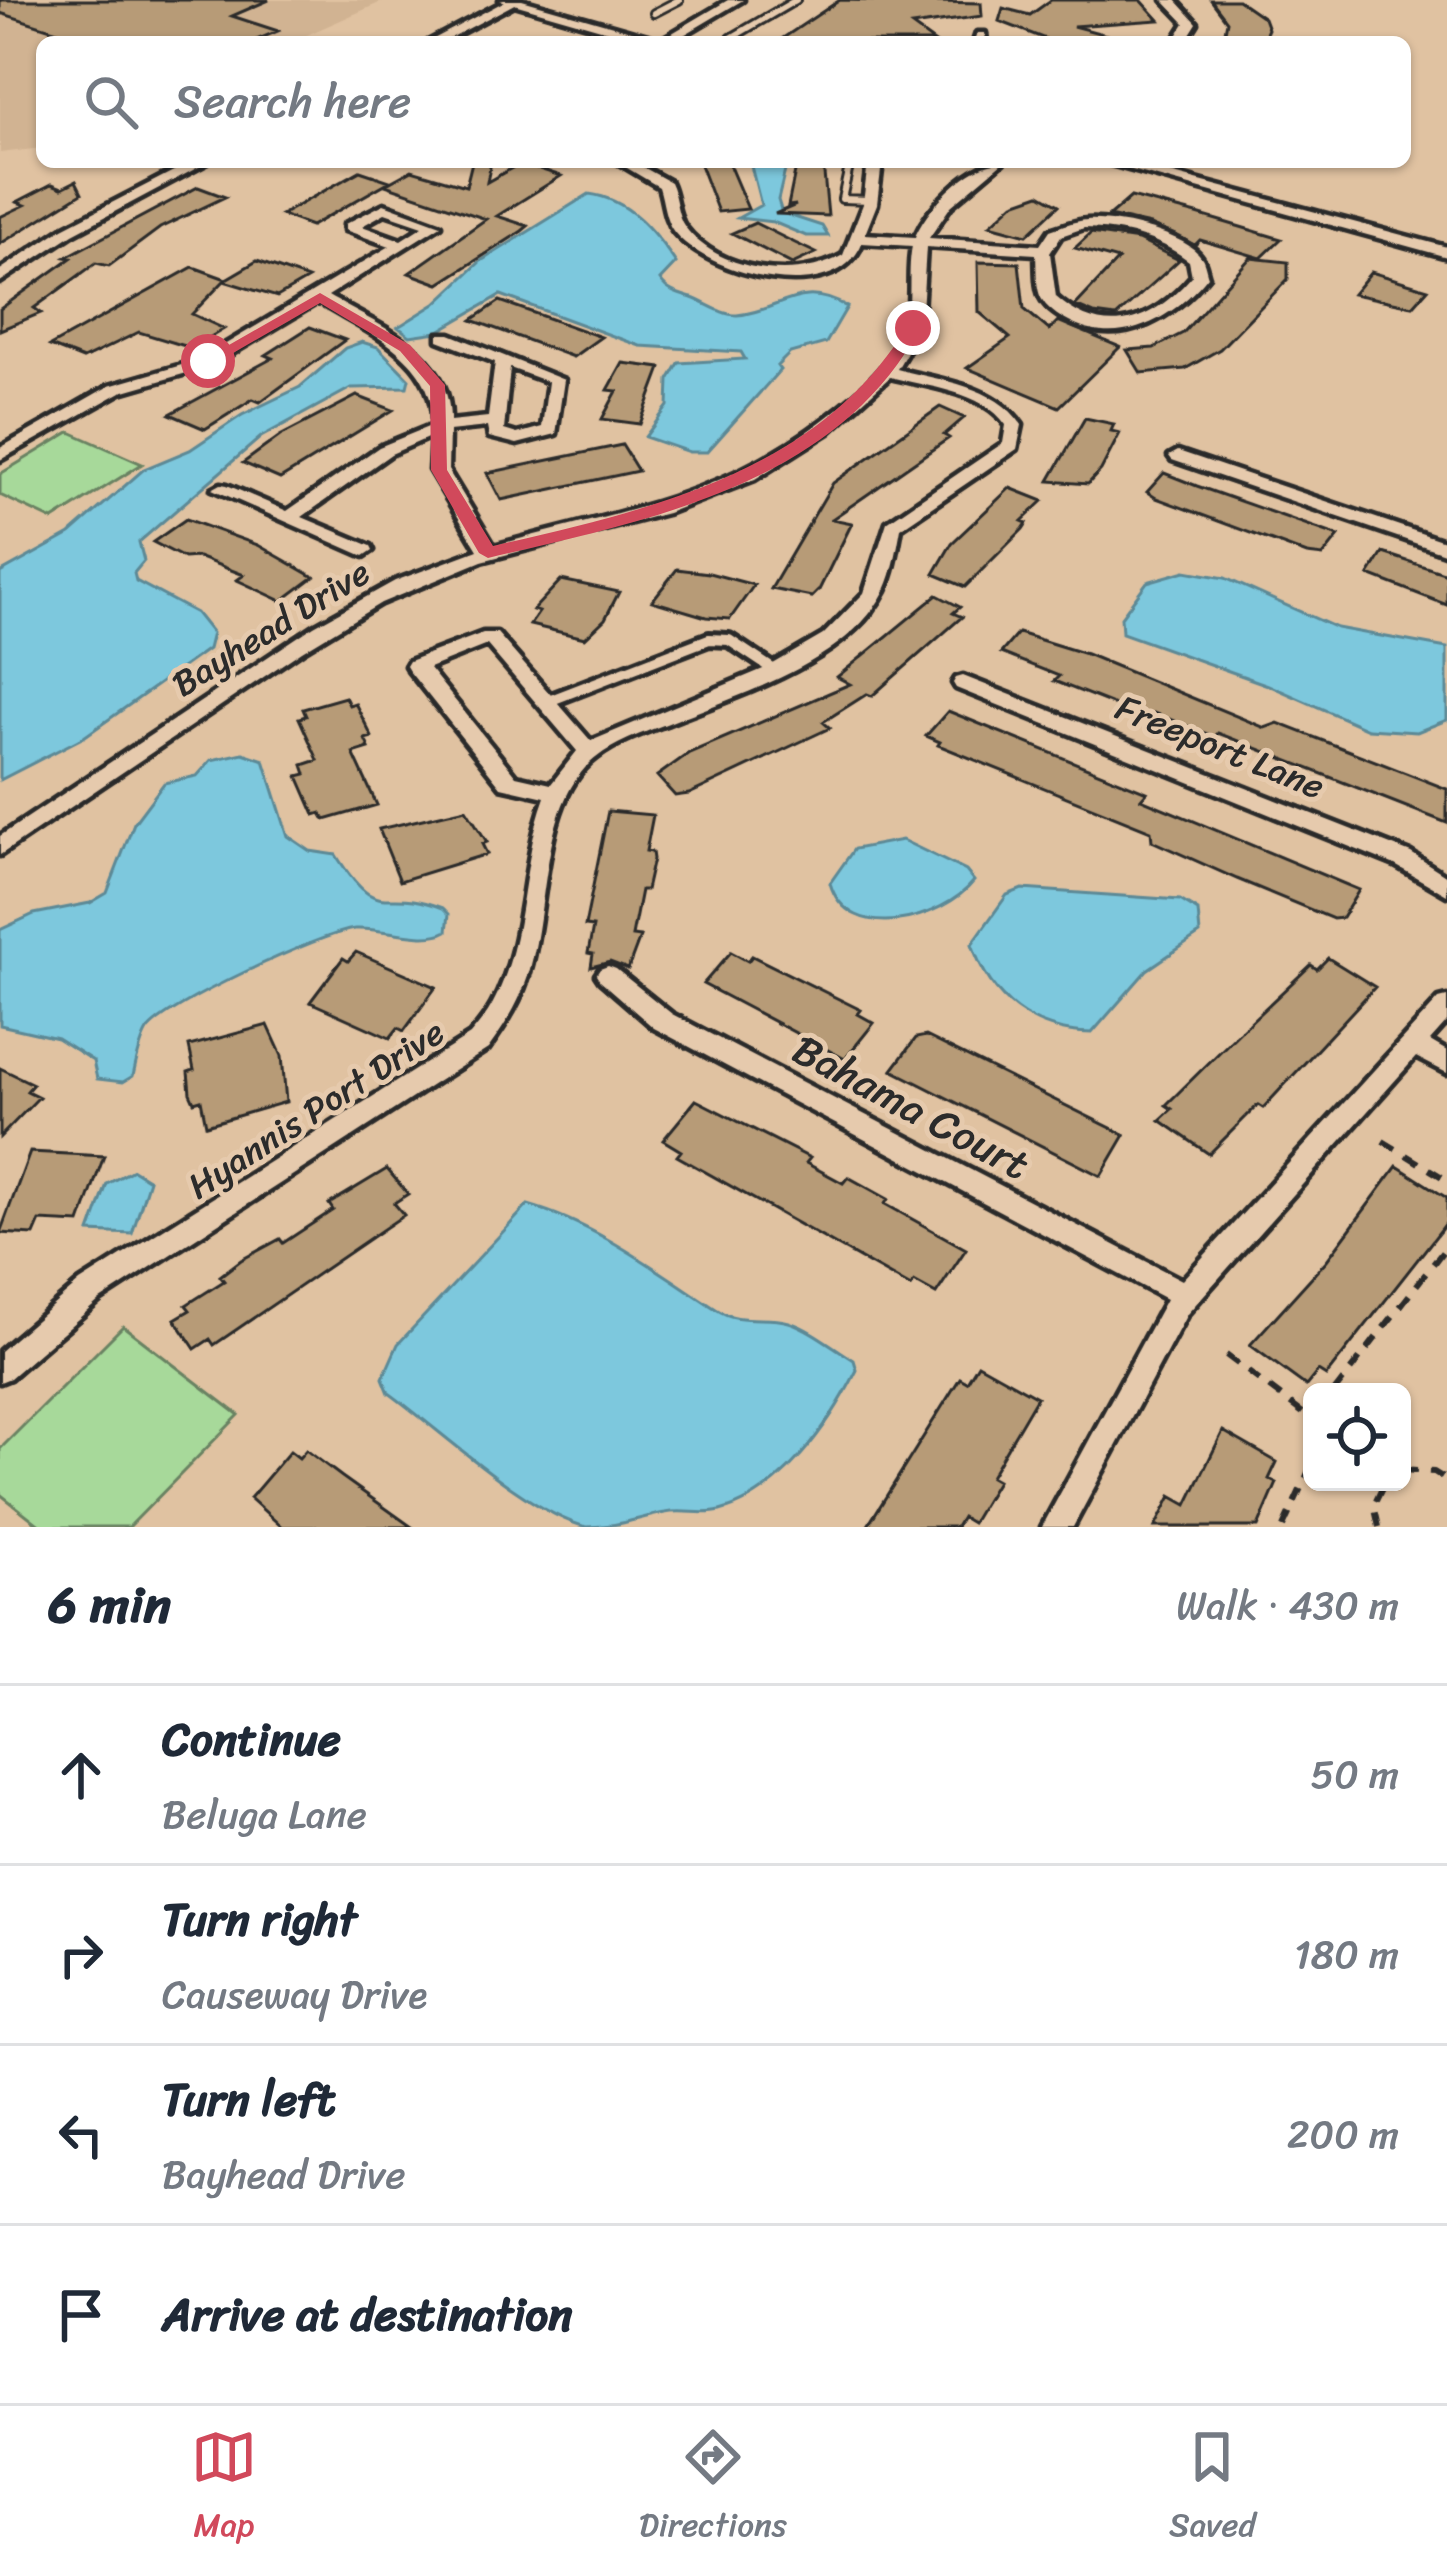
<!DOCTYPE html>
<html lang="en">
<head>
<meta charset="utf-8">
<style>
	body { margin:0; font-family:Sriracha,sans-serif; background:#f6f6f7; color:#1f2937 }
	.controls { position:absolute; right:36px; bottom:36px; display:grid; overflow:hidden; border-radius:18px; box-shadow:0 3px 9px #0004 }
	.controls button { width:108px; height:108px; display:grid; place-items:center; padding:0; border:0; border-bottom:3px solid #e0e1e3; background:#fff; color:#1f2937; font:60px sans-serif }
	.stop { position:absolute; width:36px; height:36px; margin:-27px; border:9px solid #d1495b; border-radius:50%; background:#fff }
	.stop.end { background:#d1495b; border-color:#fff; box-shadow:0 3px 12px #0008 }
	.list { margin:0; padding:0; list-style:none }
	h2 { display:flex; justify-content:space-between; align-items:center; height:156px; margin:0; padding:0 48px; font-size:51px }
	h2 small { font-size:39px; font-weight:400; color:#747a83 }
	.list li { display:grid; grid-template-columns:78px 1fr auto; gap:36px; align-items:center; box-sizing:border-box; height:180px; padding:0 48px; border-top:3px solid #e0e1e3 }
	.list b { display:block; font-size:45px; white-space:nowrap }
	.list p { margin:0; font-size:39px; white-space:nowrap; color:#747a83 }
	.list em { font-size:39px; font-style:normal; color:#747a83 }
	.icon { flex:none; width:66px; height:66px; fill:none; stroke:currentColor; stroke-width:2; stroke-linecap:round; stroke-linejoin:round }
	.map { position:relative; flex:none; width:1447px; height:1527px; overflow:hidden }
	.search { position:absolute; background:#fff; box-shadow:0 3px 9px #0004; left:36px; right:36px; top:36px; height:132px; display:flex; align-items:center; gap:30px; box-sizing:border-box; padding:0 42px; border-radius:18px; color:#747a83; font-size:45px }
	.sheet { height:876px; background:#fff }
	nav { display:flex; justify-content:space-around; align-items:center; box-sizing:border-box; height:168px; border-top:3px solid #e0e1e3; background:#fff; font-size:33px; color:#747a83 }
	nav a { display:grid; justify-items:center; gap:6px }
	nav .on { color:#d1495b }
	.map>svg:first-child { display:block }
	.built { fill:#d1b392 }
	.green { fill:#a7d99a; stroke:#698262; stroke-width:3 }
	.water { fill:#7dc8dd; stroke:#5c8996; stroke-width:3 }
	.building { fill:#b79b77; stroke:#2b2b2b; stroke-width:3 }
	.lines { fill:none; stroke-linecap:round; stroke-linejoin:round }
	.service-far1-casing { stroke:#2b2b2b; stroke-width:12 }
	.service-casing { stroke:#2b2b2b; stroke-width:20 }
	.minor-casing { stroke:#2b2b2b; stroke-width:9 }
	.tertiary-casing { stroke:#2b2b2b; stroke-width:9 }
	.path { stroke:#2b2b2b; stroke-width:6; stroke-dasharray:15 12; stroke-linecap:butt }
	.service-far1 { stroke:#e6caad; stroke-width:6 }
	.service { stroke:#e6caad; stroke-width:10 }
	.minor { fill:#e6caad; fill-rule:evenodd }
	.tertiary { fill:#e6caad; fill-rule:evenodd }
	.route { fill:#d1495b }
	.labels { text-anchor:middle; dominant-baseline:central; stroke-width:10; stroke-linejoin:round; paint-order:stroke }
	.street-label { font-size:36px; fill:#2b2b2b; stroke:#e6caad }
	.near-street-label { font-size:42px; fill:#2b2b2b; stroke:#e6caad }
</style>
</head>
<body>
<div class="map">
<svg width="1447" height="1527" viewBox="0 0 1447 1527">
	<rect width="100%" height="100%" fill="#e0c2a1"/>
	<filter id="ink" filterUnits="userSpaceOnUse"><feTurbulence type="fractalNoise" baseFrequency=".00833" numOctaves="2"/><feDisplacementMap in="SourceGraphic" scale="24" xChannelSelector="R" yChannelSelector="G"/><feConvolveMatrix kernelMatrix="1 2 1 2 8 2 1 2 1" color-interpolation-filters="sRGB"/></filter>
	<g filter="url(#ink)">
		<path class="built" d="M0,0H386L291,42H42V148L0,153Z"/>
		<path class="green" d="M70,432L142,464L53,520L0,495V474Z
			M123,1326L239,1415L129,1527H42L0,1494V1449Z"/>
		<path class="water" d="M750,162H787L778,200L782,213L822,226L828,236H806L773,222L738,218L761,205Z
			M589,194C629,199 654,231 676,263L660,280C668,292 678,294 692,298C706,303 722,315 737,315C779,312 800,279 847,307L826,343L790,353L777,366L780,370L707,452H689L645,437L668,406L669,380L679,363L745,359L741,352L640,346L501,295L437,332L410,336L398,327L435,304L481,261Z
			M362,342L378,347L409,379L407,387L351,388L261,437L139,542L144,561L134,573L136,581L196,613L212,633L208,649L84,737L0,780V573L70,534L144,469L190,450L242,415L300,387L345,348Z
			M1185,571L1225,578L1337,628L1447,648V720L1417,732L1368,729L1268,685L1122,633L1121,617L1147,582Z
			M243,753L264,760L288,836L310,851L336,855C381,926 380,883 443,908L449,914L447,931C425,944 382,927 355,929C324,932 163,1006 147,1031C140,1042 136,1063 133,1076L123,1082L97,1079L93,1061L57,1038L0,1025V930L34,914L90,903L107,893L134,823L164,783L197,776L211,760Z
			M902,840L966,871L974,881C943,920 848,946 830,883L854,849Z
			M1022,889L1180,900L1198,911L1200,934L1147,970L1092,1033C1032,1032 991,1000 972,944L1007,895Z
			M133,1170L149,1180L132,1234L90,1232L107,1184Z
			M528,1205C596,1224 658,1271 716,1309C739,1325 765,1315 789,1322C811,1329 834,1348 854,1360L857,1370C830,1424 781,1495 720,1511C703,1516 684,1509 665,1513C637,1518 618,1527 587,1527C529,1514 439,1429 389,1393L383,1378L398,1344Z"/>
		<path class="building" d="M0,0H269L232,16L278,31L252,42H45L64,33L0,13Z
			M840,0L981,3L982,16L912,26L934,42H777Z
			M1051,0H1141L1159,20L1073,26L1107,35L1106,42H1053L999,21L1003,8L1030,15Z
			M1211,0H1238L1264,18L1268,29L1262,42H1223L1227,21Z
			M472,162H491L487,182L521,163L561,176L497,216L528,226L522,231L439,284L409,273L486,219L385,185L412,170L466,186Z
			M699,162H728L748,209L718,212Z
			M797,162L823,163L828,216L775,214L796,205L788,206Z
			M360,171L390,181L311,226L281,215Z
			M76,181L82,193L0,244V217L25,205L17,202L52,184L62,188Z
			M198,187L225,197L160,228L109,266L96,263L34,308L41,313L0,330V309L71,258L66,257Z
			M1040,194L1059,205L1027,235L990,225L1014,203Z
			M1131,197L1197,214L1281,239L1261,258L1200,240L1195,245L1150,225L1109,216Z
			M755,223L795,243L816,253L792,264L732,233Z
			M1091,233L1138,240L1179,260L1116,317L1094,314L1075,306L1118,260L1075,248Z
			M1250,258L1288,262V279L1220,349L1185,369L1141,373L1127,350L1154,348L1183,333Z
			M257,261L308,279L277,297L224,281L192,314L224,329L192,348L139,332L83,359L50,346L193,267L226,279Z
			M978,262L1019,263L1024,309L1049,330L1058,321L1120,347L1059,407L967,368L1010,338L979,312Z
			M1371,272L1428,289L1413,306L1353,294Z
			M500,301L601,337L573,357L472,320Z
			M310,327L345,340L260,402L253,399L205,429L170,414L273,358L266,355Z
			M623,363L661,368L640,424L602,419L617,391L608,390Z
			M357,396L393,410L280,479L243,463L280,436Z
			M940,407L964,418L944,435L949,438L832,519L852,523L819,590L812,597L771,589L833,483Z
			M1085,418L1114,424L1111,431L1120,433L1101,470L1088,484L1049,481Z
			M622,445L638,471L501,500L487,473Z
			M1164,473L1197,486L1339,536L1323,556L1307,554L1156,498L1147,492Z
			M1010,488L1043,501L1022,521L1027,523L1023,529L965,587L934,574L952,543Z
			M186,519L258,545L314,577L282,601L237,580L244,575L198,557L184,558L153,542Z
			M1383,553L1447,574V605L1369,575Z
			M677,569L709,573L754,585L730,619L706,617L652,601Z
			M561,580L619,592L605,619L585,638L530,625L539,612L533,610Z
			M937,595L960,607L953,613L962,617L872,696L867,694L823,722L830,728L689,794L675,796L657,776L689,753L850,684L837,677Z
			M1018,633L1086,654L1265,728L1278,723L1447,789V823L1218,733L1215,737L1154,713L1150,719L1054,681L1059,676L1001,653Z
			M345,697L349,705L355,703L372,737L365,739L369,748L353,753L377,805L325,820L321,813L315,815L298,776L306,774L303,765L318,760L299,718L306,716L303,709Z
			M948,711L1147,792L1141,799L1359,890L1342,918L1333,919L1237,879L1152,841L1151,831L938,745L940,742L926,736Z
			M466,809L487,842L482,844L487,854L400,881L379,829Z
			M608,811L653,815L646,851L652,852L653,859L646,890H641L632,936L640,937L628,969L610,962L591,967L593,954L588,953L593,927L585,926Z
			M356,952L436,987L404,1031L398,1028L390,1038L310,1002L343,958L348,961Z
			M731,952L748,961L752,956L861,1010L858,1014L874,1023L845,1059L703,984Z
			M1328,958L1375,987L1263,1108L1258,1105L1209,1154L1160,1120L1172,1109L1166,1105L1243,1029L1311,965L1317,969Z
			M268,1025L282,1056L286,1102L206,1125L201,1100L194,1102L190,1093L188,1072L194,1070L189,1046Z
			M926,1036L1125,1135L1101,1176L892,1070L916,1038Z
			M0,1068L33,1084L27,1091L39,1097L0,1137Z
			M696,1100L810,1158L806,1163L843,1183L848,1177L888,1199L885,1204L966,1249L936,1294L914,1282L911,1287L677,1156L681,1151L663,1140Z
			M30,1152L104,1156L80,1223L40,1221L34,1235L0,1233Z
			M1397,1166L1447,1198V1222L1326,1376L1318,1371L1306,1386L1250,1345L1327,1260Z
			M387,1169L408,1194L394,1203L404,1215L214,1345L210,1339L195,1349L175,1319L190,1310L186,1305L224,1281L220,1276L241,1260L280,1239L283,1243L333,1210L329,1204Z
			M978,1364L1037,1397L990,1477L997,1481L972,1523L962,1517L956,1527H867L960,1378L967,1382Z
			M1223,1431L1277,1462L1269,1479L1277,1483L1258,1527H1155L1171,1496L1187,1505Z
			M306,1450L342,1477L412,1527H282L250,1498L290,1451L299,1458Z"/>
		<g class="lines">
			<g class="service-far1-casing">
				<path id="service-far1" d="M654,13L679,0
					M731,38L796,0
					M850,162L842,199L870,200"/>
			</g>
			<g class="service-casing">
				<path id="service" d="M546,702L709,639L729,640L774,670"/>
			</g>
			<g class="minor-casing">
				<path id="minor" d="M507,0H522L443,42H428Z
					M728,0H743L672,42H657Z
					M1163,0H1176L1197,23L1185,42H1173L1185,23Z
					M977,33H985L986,42H974Z
					M191,162H208L73,234L0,282V270L63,228Z
					M617,162H634L670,182C677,196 676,215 685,227C719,272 797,282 843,255L863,204L868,162H882L877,204L865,234L915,237C928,207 969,162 1003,162L951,206L929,238L1040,245L1050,230C1062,226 1074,221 1087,220C1115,218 1186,233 1202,258C1204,260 1207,274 1208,276C1176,316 1125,348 1073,324C1063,319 1049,311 1043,301C1035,290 1037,267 1036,254L926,247L921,328L897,369C941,381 995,385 1022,425L1017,449L901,528C897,549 894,571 885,590C849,662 741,694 671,722C644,733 613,742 590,763C542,807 548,907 530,969C522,999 506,1024 488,1049L100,1300L10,1378L0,1382V1351L80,1282L470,1035C478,1025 486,1016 492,1005C527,942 520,864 545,797L501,787L409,671L406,666L409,661L483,633H497L591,741L768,667L823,635L864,593L887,522L1003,443L1006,425C983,391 927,387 890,377L829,432L755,479L667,513L482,561L381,603L302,651L0,855V836L314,626L395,581L478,550L430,470L432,436L391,454L302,517L371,546L373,550L364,556L212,489L221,484L227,485L287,511L379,447L433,425C436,357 367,332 318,302L211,366L121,392L0,460V448L109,386L199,360L390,246L345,230V224L384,204L441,225L328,296C378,325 452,353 450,421L488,417L495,362L438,340V334H450L564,380L556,434L517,444L489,437L487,427L449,431L448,470L494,546C621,510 717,501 827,417C856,395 886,370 901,337C915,309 906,276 912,246L862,243C836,309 709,275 674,232C664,219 664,202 659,187ZM385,213L423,226L401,240L362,226ZM1084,228C1122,229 1158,237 1189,261L1192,276C1153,322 1105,341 1056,297L1050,253L1061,236ZM510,368L548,382L542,427L517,434L504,430ZM487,645L577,751L551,784L516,776L429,668Z
					M1178,451L1447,542V554L1172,460L1169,456Z
					M963,676L1411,853L1447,876V895L1395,865L956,688L953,683L956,678Z
					M608,966L616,969L672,1014L1182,1280L1439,999L1447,997V1022L1430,1041L1447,1051V1073L1416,1057L1187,1314L1073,1527H1042L1166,1299L654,1028L600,981L596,975L600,969Z"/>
			</g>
			<g class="tertiary-casing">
				<path id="tertiary" d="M500,0H522L669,42H646Z
					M1103,162H1129L1447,247V257Z"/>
			</g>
			<path class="path" d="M1383,1141L1447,1180
				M1226,1355L1312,1420
				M1334,1392L1447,1246
				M1402,1470L1434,1472L1447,1480
				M1283,1527L1312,1464
				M1379,1527L1374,1505L1385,1482"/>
			<use href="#service-far1" class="service-far1"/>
			<use href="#service" class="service"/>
			<use href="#minor" class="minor"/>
			<use href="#tertiary" class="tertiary"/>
		</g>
	</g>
	<path class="route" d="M320,293L410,345L445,385L447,470L493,546C649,510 819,473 908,325L920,328C837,485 645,521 488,558L479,553L431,470L430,386L400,351L320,303L214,364L201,361Z"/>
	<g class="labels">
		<g class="street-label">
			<text transform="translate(271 628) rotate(-32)">Bayhead Drive</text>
			<text transform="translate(1220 747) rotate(22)">Freeport Lane</text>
			<text transform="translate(316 1109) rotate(-33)">Hyannis Port Drive</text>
		</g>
		<g class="near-street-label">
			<text transform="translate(911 1107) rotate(28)">Bahama Court</text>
		</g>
	</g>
</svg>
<div class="controls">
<button><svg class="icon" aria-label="locate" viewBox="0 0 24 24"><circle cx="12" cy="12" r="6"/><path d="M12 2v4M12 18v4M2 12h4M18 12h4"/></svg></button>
</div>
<div class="stop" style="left:208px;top:361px"></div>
<div class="stop end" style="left:913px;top:328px"></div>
<div class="search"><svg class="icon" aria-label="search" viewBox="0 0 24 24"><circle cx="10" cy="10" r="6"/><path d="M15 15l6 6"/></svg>Search here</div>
</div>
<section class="sheet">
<h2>6 min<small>Walk · 430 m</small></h2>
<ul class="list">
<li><svg class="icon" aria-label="ahead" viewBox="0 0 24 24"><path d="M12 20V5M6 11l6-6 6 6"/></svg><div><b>Continue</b><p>Beluga Lane</p></div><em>50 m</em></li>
<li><svg class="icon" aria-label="right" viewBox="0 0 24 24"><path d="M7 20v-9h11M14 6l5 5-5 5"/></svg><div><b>Turn right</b><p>Causeway Drive</p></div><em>180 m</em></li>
<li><svg class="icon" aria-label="left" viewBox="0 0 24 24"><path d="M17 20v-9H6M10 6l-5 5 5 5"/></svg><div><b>Turn left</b><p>Bayhead Drive</p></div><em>200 m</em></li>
<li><svg class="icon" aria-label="arrive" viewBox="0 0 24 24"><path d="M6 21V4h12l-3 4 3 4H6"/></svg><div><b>Arrive at destination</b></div></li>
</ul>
</section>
<nav>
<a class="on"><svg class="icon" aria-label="map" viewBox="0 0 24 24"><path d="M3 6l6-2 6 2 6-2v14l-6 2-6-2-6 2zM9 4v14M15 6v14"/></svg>Map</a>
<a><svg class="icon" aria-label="directions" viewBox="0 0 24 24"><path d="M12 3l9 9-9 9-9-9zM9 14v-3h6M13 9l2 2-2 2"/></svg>Directions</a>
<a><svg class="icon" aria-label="saved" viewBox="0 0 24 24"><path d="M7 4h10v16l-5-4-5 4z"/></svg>Saved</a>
</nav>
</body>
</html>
